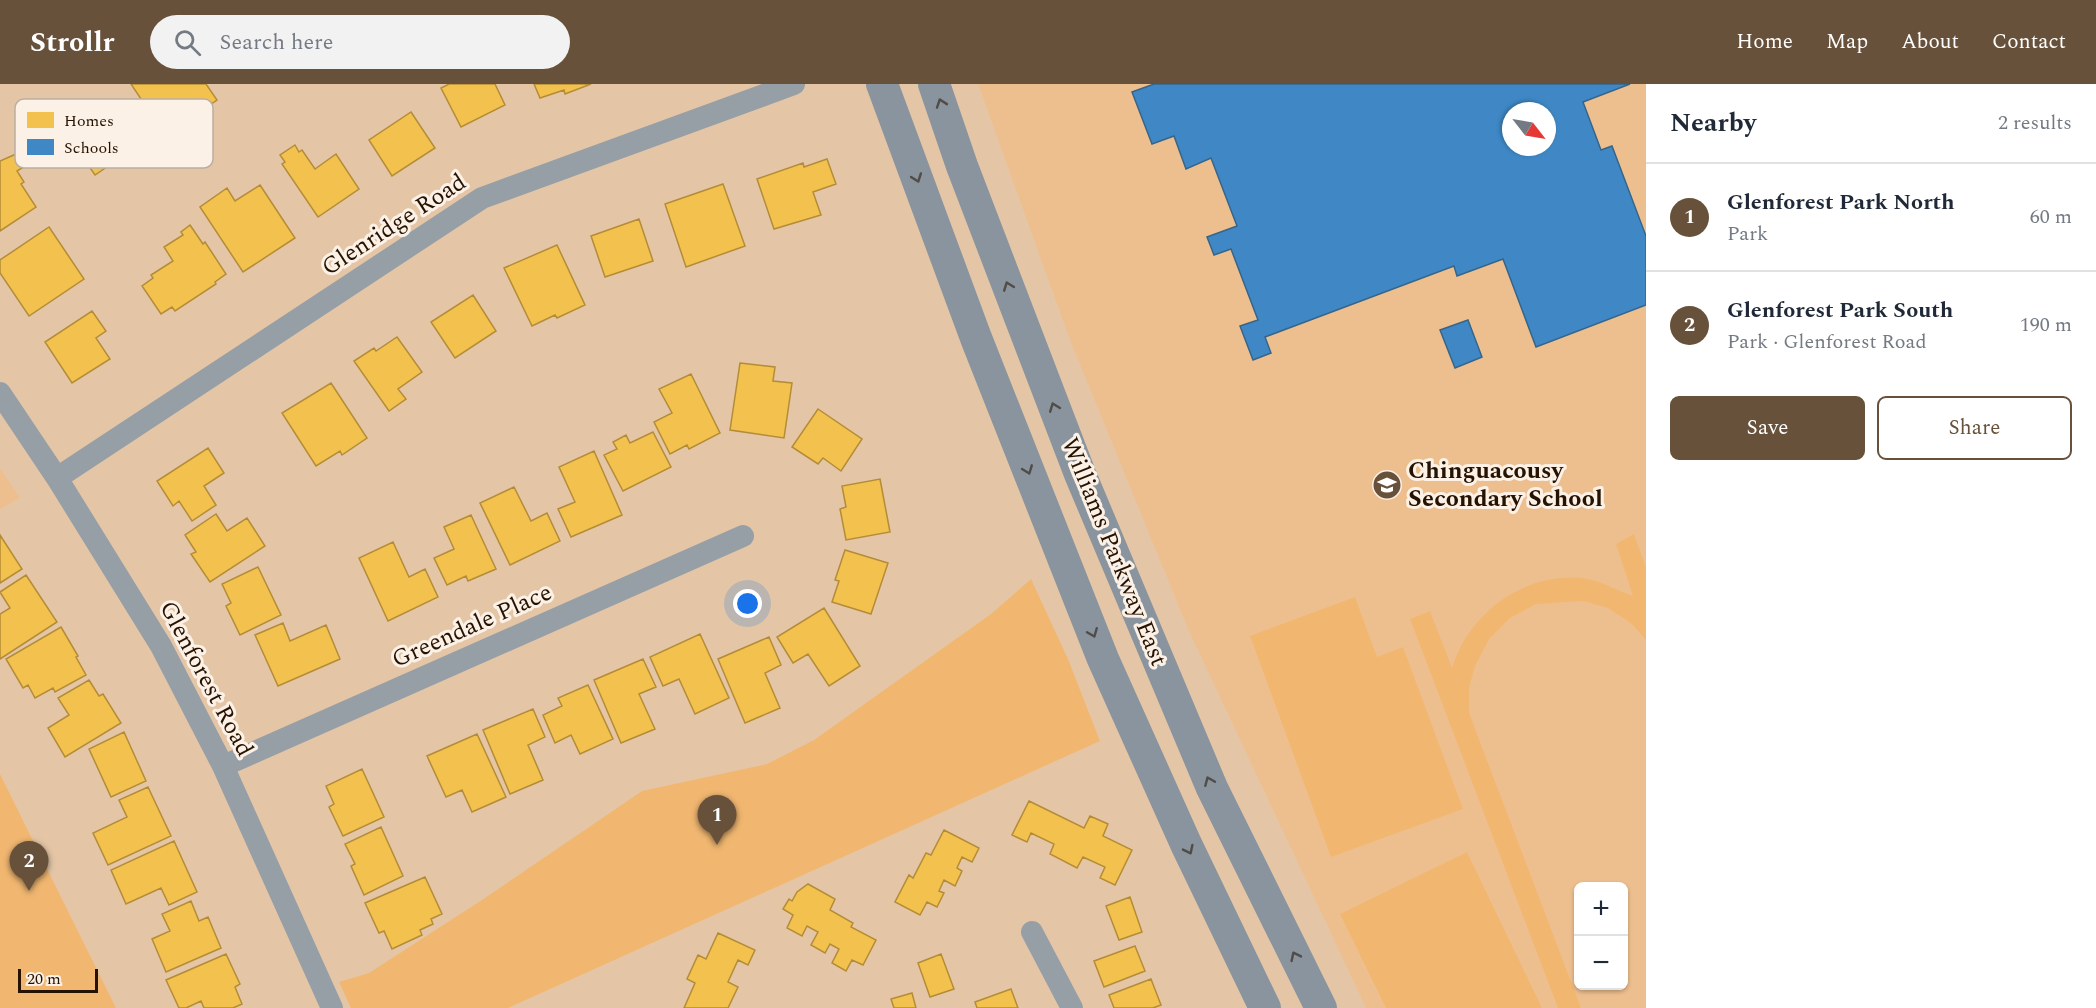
<!DOCTYPE html>
<html lang="en">
<head>
<meta charset="utf-8">
<style>
	body { margin:0; font-family:Spectral,serif; background:#f2f2f3; color:#1f2937 }
	.controls { position:absolute; right:18px; bottom:18px; display:grid; overflow:hidden; border-radius:9px; box-shadow:0 2px 4px #0004 }
	.controls button { width:54px; height:54px; display:grid; place-items:center; padding:0; border:0; border-bottom:2px solid #e0e1e3; background:#fff; color:#1f2937; font:30px sans-serif }
	.compass { position:absolute; left:1502px; top:18px; width:54px; height:54px; border-radius:50%; background:#fff; box-shadow:0 2px 4px #0004; rotate:121deg }
	.scale { position:absolute; left:18px; bottom:15px; width:80px; box-sizing:border-box; padding-left:6px; border:3px solid #251200; border-top:0; font-size:16px; line-height:21px; white-space:nowrap; color:#251200; -webkit-text-stroke:4px #fcf1e6; paint-order:stroke }
	.you { position:absolute; left:748px; top:520px; width:21px; height:21px; margin:-15px; border:4px solid #fff; border-radius:50%; background:#1a73e8; box-shadow:0 0 0 9px #1a73e833 }
	.badge { display:grid; place-items:center; width:39px; height:39px; border-radius:50%; background:#68513a; color:#fff; font-size:20px; font-weight:700 }
	.pin { position:absolute; translate:-50% -50px; filter:drop-shadow(0 2px 3px #0008) }
	.pin::after { content:''; position:absolute; top:32px; width:21px; height:18px; background:inherit; clip-path:polygon(0 0,100% 0,50% 100%) }
	.list { margin:0; padding:0; list-style:none }
	h2 { display:flex; justify-content:space-between; align-items:center; height:78px; margin:0; padding:0 24px; font-size:26px }
	h2 small { font-size:20px; font-weight:400; color:#747a83 }
	.list li { display:grid; grid-template-columns:39px 1fr auto; gap:18px; align-items:center; box-sizing:border-box; height:108px; padding:0 24px; border-top:2px solid #e0e1e3 }
	.list b { display:block; font-size:22px; white-space:nowrap }
	.list p { margin:0; font-size:20px; white-space:nowrap; color:#747a83 }
	.list em { font-size:20px; font-style:normal; color:#747a83 }
	.actions { display:flex; gap:12px; padding:18px 24px }
	.actions a { flex:1; padding:14px 0; border:2px solid #68513a; border-radius:9px; text-align:center; font-size:21px; color:#68513a }
	.actions .main { background:#68513a; color:#fff }
	.icon { flex:none; width:33px; height:33px; fill:none; stroke:currentColor; stroke-width:2; stroke-linecap:round; stroke-linejoin:round }
	.map { position:relative; flex:none; width:1646px; height:924px; overflow:hidden }
	header { display:flex; align-items:center; gap:36px; box-sizing:border-box; height:84px; padding:0 30px; background:#68513a; color:#fff }
	header strong { font-size:28px }
	nav { display:flex; gap:33px; margin-inline-start:auto; font-size:21px }
	.search { width:420px; height:54px; background:#f2f2f3; display:flex; align-items:center; gap:15px; box-sizing:border-box; padding:0 21px; border-radius:33px; color:#747a83; font-size:22px }
	main { display:flex }
	aside { flex:1; background:#fff }
	.map>svg:first-child { display:block }
	.built { fill:#eebf8e; fill-rule:evenodd }
	.green { fill:#f1b771 }
	.homes { fill:#f2c14e; stroke:#b48c37; stroke-width:1.5 }
	.schools { fill:#3f88c5; stroke:#37658a; stroke-width:1.5; fill-rule:evenodd }
	.lines { fill:none; stroke-linecap:round; stroke-linejoin:round }
	.minor { stroke:#979fa6; stroke-width:22 }
	.secondary { stroke:#89949e; stroke-width:32 }
	.oneway { stroke:#524c47 }
	.labels { text-anchor:middle; dominant-baseline:central; stroke-width:6; stroke-linejoin:round; paint-order:stroke }
	.street-label { font-size:24px; fill:#251200; stroke:#fcf1e6 }
	.poi-label { font-size:24px; font-weight:bold; fill:#251200; stroke:#fcf1e6; text-anchor:start }
	.key { fill:#fcf1e6; stroke:#bcaea1; stroke-width:1.5 }
	.key-label { font-size:16px; fill:#251200 }
</style>
</head>
<body>
<header>
<strong>Strollr</strong>
<div class="search"><svg class="icon" aria-label="search" viewBox="0 0 24 24"><circle cx="10" cy="10" r="6"/><path d="M15 15l6 6"/></svg>Search here</div>
<nav><a>Home</a><a>Map</a><a>About</a><a>Contact</a></nav>
</header>
<main>
<div class="map">
<svg width="1646" height="924" viewBox="0 0 1646 924">
	<rect width="100%" height="100%" fill="#e4c6a6"/>
	<path class="built" d="M978,0H1646V924H1366L1188,545L1070,256ZM1511,27H1547V63H1511ZM1578,802H1624V902H1578Z
		M0,384L20,414L0,425Z"/>
	<path class="green" d="M1634,450L1646,484V556L1631,539L1608,524L1583,517L1536,520L1510,534L1489,555L1475,582L1469,604V628L1477,650L1581,924H1558L1410,535L1430,527L1452,584C1469,529 1523,489 1581,494C1600,496 1616,506 1633,512L1616,460Z
		M1031,495L1068,575L1100,657L508,924H351L339,898L369,889L485,814L642,707L767,680L814,656L991,530Z
		M1355,513L1377,573L1403,563L1463,725L1331,773L1250,552Z
		M0,690L116,924H0Z
		M1467,768L1542,924H1386L1340,830Z"/>
	<path class="homes" d="M131,0H206L217,16L165,51Z
		M449,0H495L505,21L461,43L441,4Z
		M534,0H591L565,10L564,6L540,14Z
		M105,19L133,65L95,91L64,46Z
		M411,28L435,64L392,92L369,56Z
		M295,61L299,68L302,66L315,85L336,70L359,105L318,133L282,80L285,78L280,71Z
		M16,70L25,82L17,87L24,98L21,100L36,123L0,147V77Z
		M827,75L836,100L813,108L821,131L774,145L757,95L803,79L804,83Z
		M723,100L745,162L686,183L665,120Z
		M260,101L295,154L243,188L200,123L227,104L235,117Z
		M639,135L653,177L605,193L591,152Z
		M190,141L203,160L205,158L226,190L215,198L216,200L175,227L172,223L161,230L142,202L153,194L151,191L173,177L164,163L183,151L181,148Z
		M49,143L84,195L29,232L0,189V176Z
		M557,161L585,221L557,234L555,231L532,242L504,184Z
		M473,211L496,247L455,274L431,238Z
		M92,227L106,247L96,254L110,275L72,299L45,258Z
		M397,253L422,288L398,305L406,315L389,327L354,277L374,264L376,267Z
		M740,279L775,283L773,297L792,299L784,354L730,346Z
		M691,290L720,349L689,365L687,361L670,370L654,338L672,329L659,305Z
		M331,299L367,354L342,371L340,367L316,382L282,329Z
		M818,325L862,355L841,387L823,374L818,380L792,363Z
		M653,348L671,383L623,407L604,371L617,365L613,358L626,351L630,359Z
		M208,364L224,389L204,402L216,421L192,437L179,417L173,422L157,397Z
		M594,367L622,431L571,453L558,425L575,418L559,383Z
		M880,395L890,448L846,456L840,425L846,423L842,402Z
		M514,403L531,437L547,429L560,457L510,481L480,419Z
		M216,430L227,447L247,434L265,462L210,498L191,470L196,468L185,451Z
		M471,431L496,485L468,497L466,492L447,501L434,474L454,465L444,443Z
		M0,451L22,485L0,499Z
		M393,458L409,493L425,485L438,513L388,537L359,474Z
		M845,466L888,479L871,530L832,518L839,497L835,496Z
		M258,483L281,531L240,551L226,522L231,519L222,500Z
		M26,491L57,538L0,575V530L10,524L0,508Z
		M824,524L860,582L829,602L808,570L793,579L777,553Z
		M283,539L290,557L326,541L340,575L278,602L255,551Z
		M61,543L78,572L76,573L86,591L55,608L53,604L35,614L28,601L23,604L6,575Z
		M700,550L729,614L695,630L679,595L663,602L650,573Z
		M769,553L781,581L765,589L780,624L745,639L718,575Z
		M643,575L656,603L639,610L655,645L621,659L594,596Z
		M89,596L99,612L103,610L121,639L65,673L48,644L69,631L58,614Z
		M588,601L613,655L580,670L571,651L555,659L543,631L562,622L558,614Z
		M533,625L545,653L528,661L543,696L510,710L483,646Z
		M124,648L146,697L111,713L89,665Z
		M477,650L506,713L472,728L462,706L446,713L427,672Z
		M362,685L384,733L343,752L329,723L334,720L326,702Z
		M148,703L171,752L108,781L93,749L127,733L119,716Z
		M1029,717L1084,744L1090,732L1108,740L1103,752L1132,766L1115,801L1100,794L1105,783L1083,773L1077,784L1050,770L1054,760L1031,749L1027,758L1012,751Z
		M381,743L403,792L364,811L351,782L355,780L345,760Z
		M944,746L979,764L972,778L962,773L957,784L962,787L955,802L944,796L939,807L944,809L937,823L927,818L920,831L895,818L909,791L913,794L926,769L931,771Z
		M174,757L197,808L169,821L161,804L126,820L111,786Z
		M425,793L442,830L431,835L433,840L420,846L422,851L392,865L384,847L379,849L365,819Z
		M808,800L835,815L830,826L853,839L851,843L876,856L863,881L852,876L846,887L832,879L839,865L830,860L825,869L811,861L818,848L807,842L802,852L787,844L793,831L783,825L789,815L792,817L797,808Z
		M1130,813L1142,848L1119,856L1106,822Z
		M191,817L199,837L208,833L221,864L166,888L152,855L170,847L162,830Z
		M718,849L755,866L748,881L738,876L728,898L738,903L728,924H684L695,899L687,895L698,871L706,875Z
		M1135,862L1145,887L1104,903L1094,877Z
		M226,870L240,900L235,903L242,920L233,924H204L201,917L186,924H179L166,896Z
		M941,870L954,905L930,913L918,879Z
		M1151,895L1161,921L1153,924H1114L1109,911Z
		M1011,905L1018,924H977L975,918Z
		M912,909L916,924H894L891,915Z"/>
	<path class="schools" d="M1154,0H1630L1583,18L1601,66L1612,62L1646,152V221L1536,263L1503,175L1457,192L1454,182L1265,253L1271,269L1253,276L1240,242L1258,236L1231,165L1214,171L1207,153L1237,142L1211,74L1186,85L1174,52L1152,60L1132,8ZM1511,27H1547V63H1511Z
		M1468,236L1482,273L1455,284L1440,246Z"/>
	<g class="lines">
		<path class="minor" d="M0,309L57,394L161,562L223,682L332,924
			M57,394L482,114L794,0
			M223,682L743,452
			M1032,848L1072,924"/>
		<path class="secondary" d="M882,0L976,254L1103,575L1186,760L1265,924
			M934,0L962,82L1080,390L1212,704L1321,924"/>
	</g>
	<defs><path id="oneway-chevron" d="M-2-3.5L2.5 0L-2 3.5" fill="none" stroke-width="1.6" stroke-linecap="round" stroke-linejoin="round" transform="scale(1.5)"/></defs>
	<g class="oneway">
		<use href="#oneway-chevron" transform="translate(941 19) rotate(-109)"/>
		<use href="#oneway-chevron" transform="translate(917 94) rotate(70)"/>
		<use href="#oneway-chevron" transform="translate(1008 202) rotate(-111)"/>
		<use href="#oneway-chevron" transform="translate(1054 323) rotate(-111)"/>
		<use href="#oneway-chevron" transform="translate(1028 386) rotate(69)"/>
		<use href="#oneway-chevron" transform="translate(1093 549) rotate(68)"/>
		<use href="#oneway-chevron" transform="translate(1209 697) rotate(-113)"/>
		<use href="#oneway-chevron" transform="translate(1189 766) rotate(64)"/>
		<use href="#oneway-chevron" transform="translate(1295 872) rotate(-116)"/>
	</g>
	<defs>
		<g id="school-disc" transform="scale(1.5)"><circle r="9.5" fill="#68513a" stroke="#fcf1e6"/><path d="M0-5L7-2L0 1L-7-2ZM-4 1L0 2.5L4 1V4Q0 6-4 4Z" fill="#fff"/></g>
	</defs>
	<g fill-rule="evenodd">
		<use href="#school-disc" x="1387" y="401"/>
	</g>
	<g class="labels">
		<g class="street-label">
			<text transform="translate(394 141) rotate(-33)">Glenridge Road</text>
			<text transform="translate(1114 468) rotate(68)">Williams Parkway East</text>
			<text transform="translate(472 542) rotate(-24)">Greendale Place</text>
			<text transform="translate(206 595) rotate(62)">Glenforest Road</text>
		</g>
		<g class="poi-label">
			<text x="1408" y="387">Chinguacousy<tspan x="1408" dy="28">Secondary School</tspan></text>
		</g>
	</g>
	<rect x="15" y="15" width="198" height="69" rx="9" class="key"/>
	<rect x="27" y="28" width="27" height="16" fill="#f2c14e"/>
	<rect x="27" y="55" width="27" height="16" fill="#3f88c5"/>
	<g class="key-label">
		<text x="64" y="42">Homes</text>
		<text x="64" y="69">Schools</text>
	</g>
</svg>
<div class="controls">
<button>+</button>
<button>−</button>
</div>
<svg class="compass" viewBox="-18 -18 36 36"><path d="M0-13l5 13h-10z" fill="#e53935"/><path d="M0 13l5-13h-10z" fill="#747a83"/></svg>
<div class="scale">20 m</div>
<div class="you"></div>
<div class="pin badge" style="left:717px;top:761px">1</div>
<div class="pin badge" style="left:29px;top:807px">2</div>
</div>
<aside>
<h2>Nearby<small>2 results</small></h2>
<ul class="list">
<li><span class="badge">1</span><div><b>Glenforest Park North</b><p>Park</p></div><em>60 m</em></li>
<li><span class="badge">2</span><div><b>Glenforest Park South</b><p>Park · Glenforest Road</p></div><em>190 m</em></li>
</ul>
<div class="actions"><a class="main">Save</a><a>Share</a></div>
</aside>
</main>
</body>
</html>
